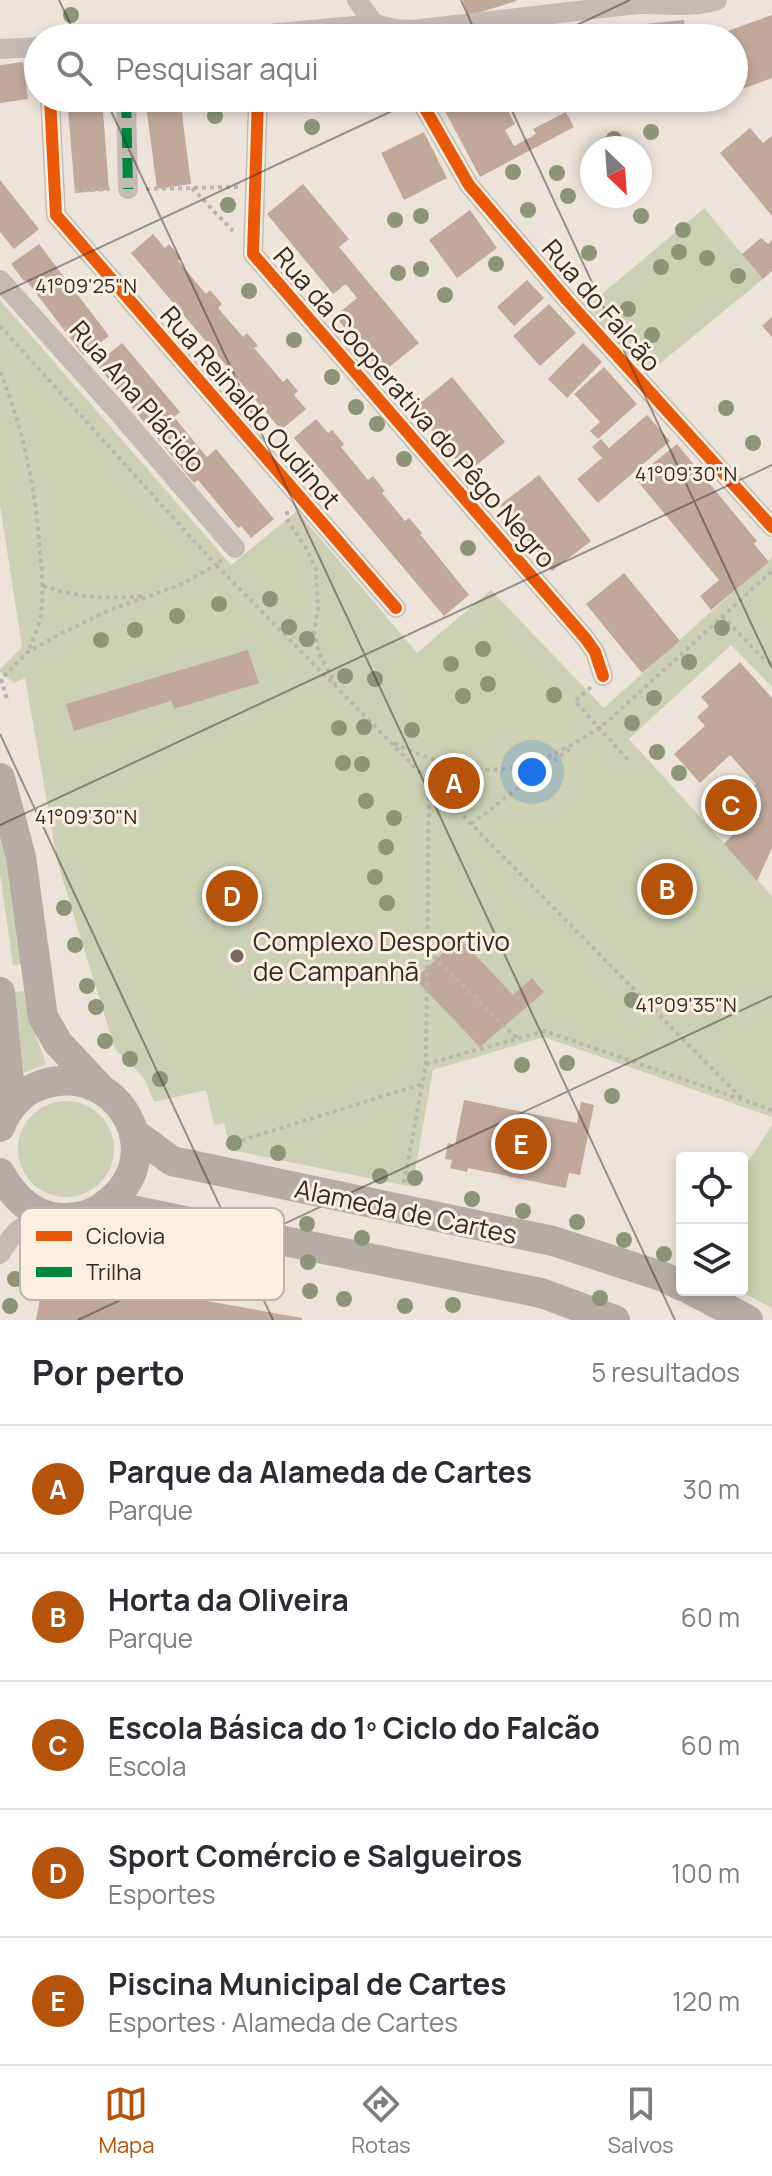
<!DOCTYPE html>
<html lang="pt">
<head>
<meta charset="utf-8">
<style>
	body { margin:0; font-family:Manrope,sans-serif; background:#f7f7f7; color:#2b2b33 }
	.controls { position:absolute; right:24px; bottom:24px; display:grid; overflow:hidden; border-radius:8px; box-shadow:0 4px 12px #0003 }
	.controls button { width:72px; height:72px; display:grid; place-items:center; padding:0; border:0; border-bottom:2px solid #e1e1e2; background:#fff; color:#2b2b33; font:40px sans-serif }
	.compass { position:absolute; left:580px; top:136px; width:72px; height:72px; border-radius:50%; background:#fff; box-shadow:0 4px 12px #0003; rotate:155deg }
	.you { position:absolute; left:532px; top:772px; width:28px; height:28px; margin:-20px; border:6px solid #fff; border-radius:50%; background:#1a73e8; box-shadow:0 0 0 12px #1a73e833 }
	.badge { display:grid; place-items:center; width:52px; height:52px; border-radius:50%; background:#b45309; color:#fff; font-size:26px; font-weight:700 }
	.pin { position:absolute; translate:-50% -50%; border:4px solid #fff; box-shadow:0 2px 8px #0006 }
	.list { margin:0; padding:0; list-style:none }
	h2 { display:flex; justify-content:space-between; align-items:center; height:104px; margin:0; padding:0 32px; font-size:34px }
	h2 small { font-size:26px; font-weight:400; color:#7c7c81 }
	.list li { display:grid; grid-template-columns:52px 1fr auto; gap:24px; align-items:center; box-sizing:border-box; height:128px; padding:0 32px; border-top:2px solid #e1e1e2 }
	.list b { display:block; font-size:30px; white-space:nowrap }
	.list p { margin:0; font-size:26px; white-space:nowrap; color:#7c7c81 }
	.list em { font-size:26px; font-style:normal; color:#7c7c81 }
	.icon { flex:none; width:44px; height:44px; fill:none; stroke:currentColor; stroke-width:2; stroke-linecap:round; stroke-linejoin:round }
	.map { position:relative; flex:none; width:772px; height:1320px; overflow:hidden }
	.search { position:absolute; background:#fff; box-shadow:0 4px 12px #0003; left:24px; right:24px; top:24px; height:88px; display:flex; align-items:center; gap:20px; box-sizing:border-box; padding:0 28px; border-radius:44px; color:#7c7c81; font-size:30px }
	.sheet { height:744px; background:#fff }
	nav { display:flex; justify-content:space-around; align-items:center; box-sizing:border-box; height:112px; border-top:2px solid #e1e1e2; background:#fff; font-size:22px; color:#7c7c81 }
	nav a { display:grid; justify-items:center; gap:4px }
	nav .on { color:#b45309 }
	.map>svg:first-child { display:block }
	.green { fill:#ccd1b3 }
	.building { fill:#c1a89b }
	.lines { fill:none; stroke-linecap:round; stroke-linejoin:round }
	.path { stroke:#bdb5ad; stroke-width:4; stroke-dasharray:4 4; stroke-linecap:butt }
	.minor { stroke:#c4bcb4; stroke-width:20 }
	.secondary { stroke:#b5aca5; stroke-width:30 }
	.quiet { stroke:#00873e; stroke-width:10; stroke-dasharray:20 10; stroke-linecap:butt }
	.cycleway-casing { stroke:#faefe0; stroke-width:17 }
	.cycleway { stroke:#e8590c; stroke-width:12 }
	.tree { fill:#8e9577 }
	.ticks { fill:none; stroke:#342924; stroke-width:2; stroke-opacity:0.45 }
	.poi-dot { fill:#746a64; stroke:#faefe0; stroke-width:3 }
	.labels { text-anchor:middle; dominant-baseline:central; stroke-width:6; stroke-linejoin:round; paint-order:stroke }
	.street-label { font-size:26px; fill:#342924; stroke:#faefe0 }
	.poi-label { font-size:26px; fill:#342924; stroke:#faefe0; text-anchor:start }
	.key { fill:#faefe0; stroke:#bfb4a8; stroke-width:2 }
	.key-label { font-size:22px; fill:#342924 }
	.ticks-label { font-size:20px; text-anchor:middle; fill:#342924; stroke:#faefe0; stroke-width:6; stroke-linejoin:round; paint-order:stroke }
</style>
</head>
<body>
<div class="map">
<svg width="772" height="1320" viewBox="0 0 772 1320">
	<rect width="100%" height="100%" fill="#ece4db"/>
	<path class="green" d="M704,208L763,279L646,375L588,306Z
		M0,300L231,565L297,511L417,653L491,590L604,708L772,557V687L731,645L629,739L772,896V1117L544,1037L433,1070L412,1187L231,1150L224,1123L214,1125L206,1090L154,1102L144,1078L115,1049L58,864L25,678L14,683L0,672V669L22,647L0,505Z
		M0,823L25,964L13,965L0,874Z
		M27,991L35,1033L46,1064L23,1073L15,992Z
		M18 1149a48 48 0 1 1 96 0a48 48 0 1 1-96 0Z
		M772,1125V1308L738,1290H742V1171Z"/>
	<path class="building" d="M463,0H516V1L468,16Z
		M772,15V78L742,89L734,67V38H724L722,33Z
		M684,20L686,38H529L528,36Z
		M23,62L28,99L0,103V65Z
		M67,98H102L109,190L75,193Z
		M145,98H180L191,184L157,189Z
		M438,98H513L515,102L506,107L515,124L505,130L514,146L536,134L533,129L566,112L574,127L480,177Z
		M750,128L763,143L772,136V216L720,153Z
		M424,132L447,178L404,200L381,153Z
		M0,180L39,229L14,249L0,232Z
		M303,184L349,239L339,247L419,343L382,373L335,316L357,298L346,284L333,294L267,214Z
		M470,210L497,248L457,278L429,240Z
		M153,234L165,248L169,244L181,258L178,261L206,294L210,290L222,304L218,308L243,337L247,333L258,346L254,348L283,382L287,378L298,391L294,395L306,409L281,430L131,253Z
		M761,238L768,244L772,240V271L763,279L742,254Z
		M39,244L109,336L83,355L26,280L24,281L11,264Z
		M527,280L544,298L514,326L497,307Z
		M549,304L576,333L540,366L513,336Z
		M772,317V337L762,326Z
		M122,343L180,412L174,417L207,457L216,449L274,519L251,538L241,526L238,528L198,480L194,483L96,364Z
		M583,343L602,362L567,398L548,379Z
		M604,367L637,404L598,439L590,431L600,422L574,394Z
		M452,377L505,442L467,473L414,408Z
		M647,415L670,441L598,503L577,479L602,458L592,447L601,439L609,448Z
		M316,419L328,433L332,430L344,444L341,447L368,480L373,476L385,491L382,493L405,521L409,518L422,533L420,534L469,595L444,616L294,438Z
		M677,444L757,541L754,544L769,562L711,610L700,596L719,580L635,478Z
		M539,475L591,541L552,571L500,505Z
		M624,573L680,641L642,673L586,604Z
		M248,650L259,683L174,709L171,701L74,731L66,704Z
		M740,662L772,698V848L757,881L724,844L738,829L732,822L749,806L741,797L756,784L730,755L700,783L674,754L705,726L697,717L709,706L701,697Z
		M459,938L513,995L532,978L544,992L480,1047L415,979Z
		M464,1100L577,1123L581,1102L594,1105L580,1175L569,1173L566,1188L468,1168L467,1172L450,1168L452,1160L445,1159L448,1143L455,1145Z
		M45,1272L302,1318V1320H36Z"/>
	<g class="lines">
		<path class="path" d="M192,188L233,231
			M146,189L238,187
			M75,191L110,189
			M0,326L216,565L182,584L105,612L60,634L28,652L1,679L8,702
			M0,372C24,429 36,491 40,553C42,573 44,594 41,615C39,626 33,638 29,650
			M287,511V519L306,548L316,569L318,609L314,632L319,653L336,685
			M222,560L216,565L742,1099
			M43,586C80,598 105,599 143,596
			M722,616L764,659L772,663
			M591,687L575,701L629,761
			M394,743C481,785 529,777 607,722L772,571
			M471,824L571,748
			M428,951L518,1039
			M426,1064L545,1031L772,1110
			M226,1145L422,1084
			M404,1183L426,1064L429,782"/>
		<path class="minor" d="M357,0L380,32
			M249,38L259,35L375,24L395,29L412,30L638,4C665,3 690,9 717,0
			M0,49L38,47
			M50,98L56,215L396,608
			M126,98L128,189
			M258,98L253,254L586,639L595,652L603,676
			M419,98L469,185L567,300L772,527
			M0,280L119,413L235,548
			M0,1254C15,1230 19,1226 45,1216"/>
		<path class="secondary" d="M0,778L21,857L43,1017L58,1043L100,1088
			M0,992L9,1082L2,1120
			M0,1127C7,1108 22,1091 41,1085C116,1059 170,1152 110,1201C98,1212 83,1218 66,1218C35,1219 14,1198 0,1173
			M134,1133L172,1161L553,1241L664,1277L682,1286
			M102,1209L136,1211L541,1293L615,1320
			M691,1290L748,1320"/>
		<path class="quiet" d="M126,98L128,189"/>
		<g class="cycleway-casing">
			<path id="cycleway" d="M50,98L56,215L396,608
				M258,98L253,254L586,639L595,652L603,676
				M419,98L469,185L567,300L772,527"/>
		</g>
		<use href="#cycleway" class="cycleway"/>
	</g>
	<g class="tree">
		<circle cx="71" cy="15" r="8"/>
		<circle cx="215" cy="116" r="8"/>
		<circle cx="312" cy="127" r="8"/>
		<circle cx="651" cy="132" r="8"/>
		<circle cx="614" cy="139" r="8"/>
		<circle cx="513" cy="172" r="8"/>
		<circle cx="557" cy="173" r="8"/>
		<circle cx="568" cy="196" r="8"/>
		<circle cx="228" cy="205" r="8"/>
		<circle cx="528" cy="210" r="8"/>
		<circle cx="421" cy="216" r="8"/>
		<circle cx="641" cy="216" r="8"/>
		<circle cx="395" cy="220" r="8"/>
		<circle cx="683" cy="230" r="8"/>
		<circle cx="679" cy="252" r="8"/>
		<circle cx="589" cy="253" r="8"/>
		<circle cx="707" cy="258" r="8"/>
		<circle cx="496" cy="264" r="8"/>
		<circle cx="661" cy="267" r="8"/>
		<circle cx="421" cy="269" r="8"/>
		<circle cx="398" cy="273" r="8"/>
		<circle cx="738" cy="276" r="8"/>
		<circle cx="249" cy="291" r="8"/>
		<circle cx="445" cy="295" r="8"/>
		<circle cx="628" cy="309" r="8"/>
		<circle cx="652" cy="335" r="8"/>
		<circle cx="294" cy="340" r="8"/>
		<circle cx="332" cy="377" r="8"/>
		<circle cx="356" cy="407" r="8"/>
		<circle cx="726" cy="408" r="8"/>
		<circle cx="377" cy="424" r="8"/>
		<circle cx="753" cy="443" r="8"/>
		<circle cx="404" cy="459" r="8"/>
		<circle cx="468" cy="548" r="8"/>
		<circle cx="270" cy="599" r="8"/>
		<circle cx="219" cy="604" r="8"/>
		<circle cx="177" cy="616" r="8"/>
		<circle cx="289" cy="627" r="8"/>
		<circle cx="722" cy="628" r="8"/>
		<circle cx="135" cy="630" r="8"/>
		<circle cx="307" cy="639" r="8"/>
		<circle cx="101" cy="640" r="8"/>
		<circle cx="483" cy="649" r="8"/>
		<circle cx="689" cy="662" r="8"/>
		<circle cx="451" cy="664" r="8"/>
		<circle cx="345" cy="676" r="8"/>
		<circle cx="375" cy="679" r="8"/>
		<circle cx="488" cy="684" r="8"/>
		<circle cx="554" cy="695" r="8"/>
		<circle cx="463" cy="696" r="8"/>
		<circle cx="654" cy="698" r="8"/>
		<circle cx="632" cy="723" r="8"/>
		<circle cx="364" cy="727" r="8"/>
		<circle cx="339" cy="728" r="8"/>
		<circle cx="412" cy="730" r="8"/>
		<circle cx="657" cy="752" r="8"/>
		<circle cx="343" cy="763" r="8"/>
		<circle cx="362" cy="764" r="8"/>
		<circle cx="679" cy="773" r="8"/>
		<circle cx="726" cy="786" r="8"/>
		<circle cx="468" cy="789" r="8"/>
		<circle cx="366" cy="801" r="8"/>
		<circle cx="394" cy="818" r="8"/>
		<circle cx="386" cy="847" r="8"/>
		<circle cx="375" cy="877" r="8"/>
		<circle cx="387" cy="903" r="8"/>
		<circle cx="64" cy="908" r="8"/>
		<circle cx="75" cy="945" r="8"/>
		<circle cx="87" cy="986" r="8"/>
		<circle cx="632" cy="1000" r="8"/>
		<circle cx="96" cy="1007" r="8"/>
		<circle cx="105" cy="1041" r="8"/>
		<circle cx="130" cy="1059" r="8"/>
		<circle cx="567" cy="1063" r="8"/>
		<circle cx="522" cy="1065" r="8"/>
		<circle cx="160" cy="1079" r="8"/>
		<circle cx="612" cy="1096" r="8"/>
		<circle cx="234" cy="1143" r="8"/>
		<circle cx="278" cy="1153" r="8"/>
		<circle cx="380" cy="1176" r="8"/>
		<circle cx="415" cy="1178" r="8"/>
		<circle cx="472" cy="1199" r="8"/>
		<circle cx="523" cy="1211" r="8"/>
		<circle cx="577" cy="1222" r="8"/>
		<circle cx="307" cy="1224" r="8"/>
		<circle cx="362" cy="1238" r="8"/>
		<circle cx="624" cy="1240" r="8"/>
		<circle cx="664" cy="1254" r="8"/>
		<circle cx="308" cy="1262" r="8"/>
		<circle cx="15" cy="1279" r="8"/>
		<circle cx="310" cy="1291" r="8"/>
		<circle cx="600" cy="1298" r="8"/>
		<circle cx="344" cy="1299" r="8"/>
		<circle cx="453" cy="1305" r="8"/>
		<circle cx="10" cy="1306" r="8"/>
		<circle cx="405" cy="1306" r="8"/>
	</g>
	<path class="ticks" d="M59,0L77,38M461,0L478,38M549,38L630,0M105,98L675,1320M506,98L772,668M0,294L420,98M0,734L273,1320M0,825L772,465M78,1320L772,996"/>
	<circle class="poi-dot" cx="237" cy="956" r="8"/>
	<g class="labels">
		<g class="street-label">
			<text transform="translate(602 305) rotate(49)">Rua do Falcão</text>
			<text transform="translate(138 396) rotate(49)">Rua Ana Plácido</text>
			<text transform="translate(251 407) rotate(49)">Rua Reinaldo Oudinot</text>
			<text transform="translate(415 407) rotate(49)">Rua da Cooperativa do Pêgo Negro</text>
			<text transform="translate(406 1211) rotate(12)">Alameda de Cartes</text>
		</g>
		<g class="poi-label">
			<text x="253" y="941">Complexo Desportivo<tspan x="253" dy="30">de Campanhã</tspan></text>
		</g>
	</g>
	<rect x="20" y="1208" width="264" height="92" rx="12" class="key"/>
	<rect x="36" y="1231" width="36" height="10" fill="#e8590c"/>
	<rect x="36" y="1267" width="36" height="10" fill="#00873e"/>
	<g class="key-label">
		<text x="86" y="1244">Ciclovia</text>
		<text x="86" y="1280">Trilha</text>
	</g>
	<g class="ticks-label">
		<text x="86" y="293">41°09'25"N</text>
		<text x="686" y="481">41°09'30"N</text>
		<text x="86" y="824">41°09'30"N</text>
		<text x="686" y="1012">41°09'35"N</text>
	</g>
</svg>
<div class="controls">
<button><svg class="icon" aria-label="locate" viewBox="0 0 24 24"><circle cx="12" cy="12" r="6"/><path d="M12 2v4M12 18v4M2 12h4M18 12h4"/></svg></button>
<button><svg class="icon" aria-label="layers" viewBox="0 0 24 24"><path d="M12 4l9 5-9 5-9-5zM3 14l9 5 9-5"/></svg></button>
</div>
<svg class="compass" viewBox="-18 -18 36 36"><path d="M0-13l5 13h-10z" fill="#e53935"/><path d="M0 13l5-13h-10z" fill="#7c7c81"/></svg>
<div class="you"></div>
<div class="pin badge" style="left:454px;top:783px">A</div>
<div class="pin badge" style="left:667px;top:889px">B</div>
<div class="pin badge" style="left:731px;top:805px">C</div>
<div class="pin badge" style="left:232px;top:896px">D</div>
<div class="pin badge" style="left:521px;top:1144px">E</div>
<div class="search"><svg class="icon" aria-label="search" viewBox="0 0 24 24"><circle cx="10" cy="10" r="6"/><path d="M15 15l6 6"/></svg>Pesquisar aqui</div>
</div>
<section class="sheet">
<h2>Por perto<small>5 resultados</small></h2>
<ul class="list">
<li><span class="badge">A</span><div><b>Parque da Alameda de Cartes</b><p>Parque</p></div><em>30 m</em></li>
<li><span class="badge">B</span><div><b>Horta da Oliveira</b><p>Parque</p></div><em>60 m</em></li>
<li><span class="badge">C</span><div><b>Escola Básica do 1º Ciclo do Falcão</b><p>Escola</p></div><em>60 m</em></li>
<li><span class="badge">D</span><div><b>Sport Comércio e Salgueiros</b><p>Esportes</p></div><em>100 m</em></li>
<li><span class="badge">E</span><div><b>Piscina Municipal de Cartes</b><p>Esportes · Alameda de Cartes</p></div><em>120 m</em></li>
</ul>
</section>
<nav>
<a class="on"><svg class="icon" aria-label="map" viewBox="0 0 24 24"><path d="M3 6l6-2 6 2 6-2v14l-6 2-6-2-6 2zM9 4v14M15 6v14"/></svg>Mapa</a>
<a><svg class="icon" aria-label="directions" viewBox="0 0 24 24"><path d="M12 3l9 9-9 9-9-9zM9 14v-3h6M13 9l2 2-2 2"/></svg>Rotas</a>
<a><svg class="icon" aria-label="saved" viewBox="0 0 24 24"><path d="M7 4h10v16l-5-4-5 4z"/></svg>Salvos</a>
</nav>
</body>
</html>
